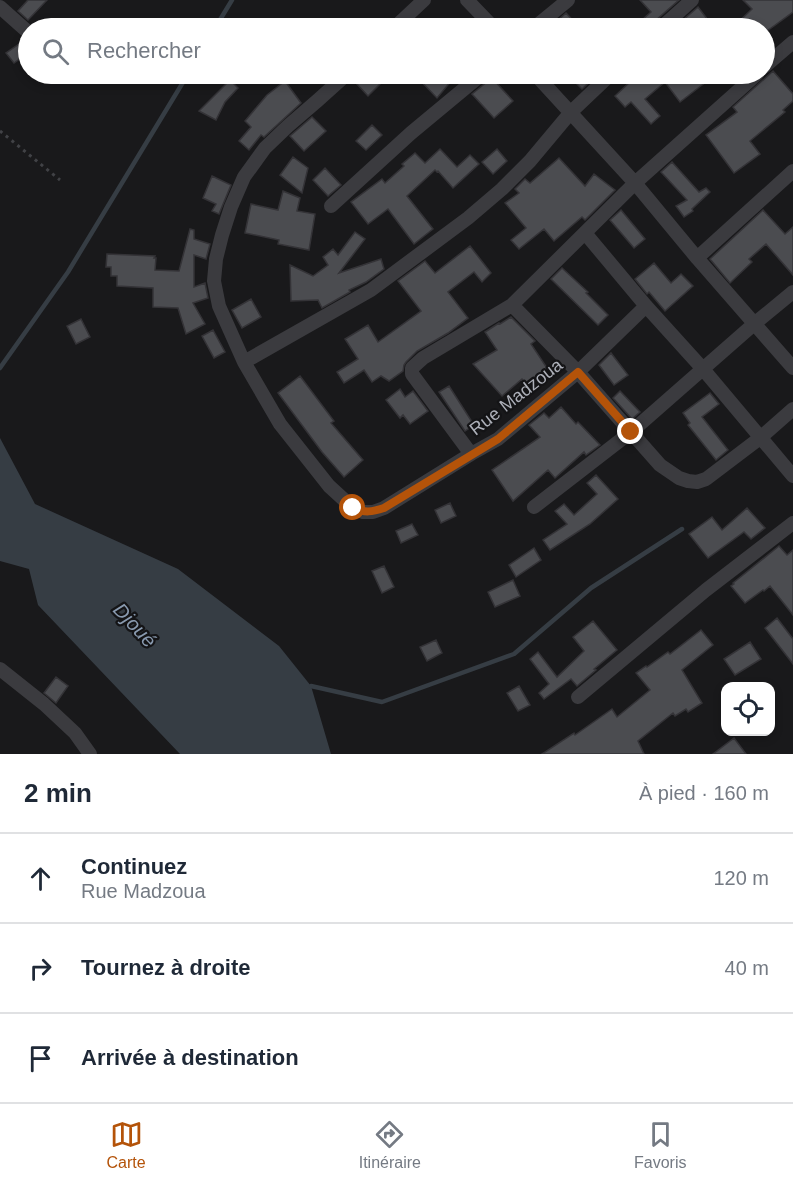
<!DOCTYPE html>
<html lang="fr">
<head>
<meta charset="utf-8">
<style>
	body { margin:0; font-family:Helvetica,sans-serif; background:#f6f6f7; color:#1f2937 }
	.controls { position:absolute; right:18px; bottom:18px; display:grid; overflow:hidden; border-radius:12px; box-shadow:0 3px 9px #0003 }
	.controls button { width:54px; height:54px; display:grid; place-items:center; padding:0; border:0; border-bottom:2px solid #e0e1e3; background:#fff; color:#1f2937; font:30px sans-serif }
	.stop { position:absolute; width:18px; height:18px; margin:-14px; border:4px solid #b45309; border-radius:50%; background:#fff }
	.stop.end { background:#b45309; border-color:#fff; box-shadow:0 2px 6px #0008 }
	.list { margin:0; padding:0; list-style:none }
	h2 { display:flex; justify-content:space-between; align-items:center; height:78px; margin:0; padding:0 24px; font-size:26px }
	h2 small { font-size:20px; font-weight:400; color:#747a83 }
	.list li { display:grid; grid-template-columns:39px 1fr auto; gap:18px; align-items:center; box-sizing:border-box; height:90px; padding:0 24px; border-top:2px solid #e0e1e3 }
	.list b { display:block; font-size:22px; white-space:nowrap }
	.list p { margin:0; font-size:20px; white-space:nowrap; color:#747a83 }
	.list em { font-size:20px; font-style:normal; color:#747a83 }
	.icon { flex:none; width:33px; height:33px; fill:none; stroke:currentColor; stroke-width:2; stroke-linecap:round; stroke-linejoin:round }
	.map { position:relative; flex:none; width:793px; height:754px; overflow:hidden }
	.search { position:absolute; background:#fff; box-shadow:0 3px 9px #0003; left:18px; right:18px; top:18px; height:66px; display:flex; align-items:center; gap:15px; box-sizing:border-box; padding:0 21px; border-radius:33px; color:#747a83; font-size:22px }
	.sheet { height:348px; background:#fff }
	nav { display:flex; justify-content:space-around; align-items:center; box-sizing:border-box; height:84px; border-top:2px solid #e0e1e3; background:#fff; font-size:16px; color:#747a83 }
	nav a { display:grid; justify-items:center; gap:3px }
	nav .on { color:#b45309 }
	.map>svg:first-child { display:block }
	.water { fill:#363d44 }
	.lines { fill:none; stroke-linecap:round; stroke-linejoin:round }
	.stream { stroke:#363d44; stroke-width:4.5 }
	.building { fill:#4b4c50; stroke:#343337; stroke-width:1.5 }
	.path { stroke:#414246; stroke-width:3; stroke-dasharray:3 4.5; stroke-linecap:butt }
	.minor { stroke:#3b3b3f; stroke-width:14 }
	.route { stroke:#b45309; stroke-width:8 }
	.labels { text-anchor:middle; dominant-baseline:central; stroke-width:4.5; stroke-linejoin:round; paint-order:stroke }
	.street-label { font-size:18px; fill:#adb0b9; stroke:#141416 }
	.water-label { font-size:20px; font-style:italic; fill:#899aaf; stroke:#141416 }
</style>
</head>
<body>
<div class="map">
<svg width="793" height="754" viewBox="0 0 793 754">
	<rect width="100%" height="100%" fill="#19191b"/>
	<path class="water" d="M0,438L35,504L178,569L279,646L311,686L331,754H180L38,605L29,569L0,561Z"/>
	<g class="lines">
		<path class="stream" d="M215,28L232,0
			M0,368L68,272L188,74
			M311,686L382,702L514,654L591,588L682,529"/>
	</g>
	<path class="building" d="M28,0H47L28,20L18,11Z
		M640,0H679L655,21L652,28H633L651,12Z
		M743,0H793V12L767,31L765,28H732L752,9Z
		M698,7L714,28H674Z
		M566,13L580,28H560L555,23Z
		M25,40L28,41V53L14,63L6,53Z
		M773,71L793,94V101L783,110L785,112L750,141L760,154L734,173L706,135L737,112L733,107Z
		M366,74H371L381,83L368,96L356,83Z
		M414,74H457L437,98Z
		M567,74H598L582,89Z
		M634,74H699L706,82L680,102L665,82L645,99L660,116L651,124L631,102L625,107L615,96L631,81L629,79Z
		M491,77L513,101L494,118L472,94L488,81Z
		M230,80L238,88L225,102L216,120L199,111Z
		M285,81L301,103L264,137L261,135L249,150L239,141L251,127L245,121L267,95Z
		M312,117L326,131L304,151L290,136Z
		M372,125L382,135L366,150L356,141Z
		M440,149L457,167L470,155L479,164L453,188L438,171L437,172L435,170L407,196L433,229L414,244L388,209L368,224L351,202L382,179L385,183L404,166L402,164L415,153L425,163Z
		M497,149L507,161L493,174L482,162Z
		M293,157L308,168L302,193L280,175Z
		M559,158L585,186L594,174L615,190L585,220L582,217L554,241L544,229L519,249L511,240L526,228L505,203L519,193L515,189L525,179L530,183Z
		M672,162L699,192L706,188L710,192L692,209L693,211L684,217L676,206L687,200L661,172Z
		M325,168L341,185L328,196L313,180Z
		M212,176L231,185L219,214L212,211L216,204L203,198Z
		M283,191L300,198L297,211L315,214L309,250L278,244L279,240L245,233L251,204L278,210Z
		M621,210L645,239L634,248L610,220Z
		M763,210L785,234L793,227V275L766,244L749,259L752,262L730,283L710,259Z
		M190,229L194,230V239L210,244L206,259L194,255V287L205,283L208,298L193,303L205,324L186,334L178,308L153,307V288L117,286V276H111V267H106L107,254L155,256L154,258H156L155,270L179,271Z
		M355,232L365,239L339,273L381,259L384,269L366,282L349,290L350,292L322,308L318,300L291,301L290,265L313,276L328,265L323,257L333,249L338,255Z
		M470,246L491,273L482,282L474,272L448,292L468,318L448,333L417,351L406,362L404,365L403,371L389,381L381,376L372,382L364,370L344,383L337,372L358,359L345,339L368,325L378,342L421,311L398,281L425,261L435,273Z
		M654,263L671,283L681,274L693,286L665,311L649,292L647,294L635,279Z
		M562,268L588,292L586,293L608,315L598,325L551,279Z
		M251,299L261,317L242,328L232,310Z
		M511,317L535,341L531,344L549,371L527,385L522,379L502,396L473,364L497,350L485,332L499,323L500,324Z
		M81,319L90,337L76,344L67,326Z
		M213,330L225,352L214,358L202,336Z
		M611,353L628,375L614,385L599,365Z
		M300,376L334,421L331,423L363,460L344,477L322,452L278,393Z
		M449,386L474,425L465,431L439,392Z
		M400,389L405,397L413,391L428,411L410,424L403,415L400,418L386,400Z
		M620,391L640,412L632,419L613,398Z
		M710,393L719,404L702,417L728,450L716,460L688,425L690,423L683,413Z
		M561,407L576,424L578,422L600,445L586,455L584,452L555,478L548,470L513,501L492,470L540,437L529,425L544,413L549,418Z
		M596,475L618,499L590,524L550,550L543,540L567,524L555,511L564,504L574,515L597,494L587,483Z
		M450,503L456,516L441,523L435,510Z
		M747,508L765,528L751,539L744,532L708,558L689,534L712,517L722,530Z
		M412,524L418,535L401,543L396,531Z
		M779,546L787,555L793,550V615L770,586L764,591L763,590L745,603L731,586L734,584L733,583Z
		M534,548L541,560L516,577L509,565Z
		M384,566L394,587L382,593L372,571Z
		M513,580L520,596L495,607L488,592Z
		M777,618L793,639V664L765,628Z
		M593,621L617,650L594,669L596,670L577,686L571,679L544,699L539,693L549,684L530,659L538,652L557,677L584,651L573,637Z
		M701,630L713,645L682,670L702,703L688,712L686,709L675,716L673,713L638,741L644,754H542L574,733L575,735L612,709L617,717L650,690L636,673L646,666L647,667L668,652L670,654Z
		M436,640L442,653L427,661L420,647Z
		M750,642L761,659L735,675L724,659Z
		M56,677L68,686L56,703L44,693Z
		M519,686L530,705L518,711L507,693Z
		M734,738L746,754H713Z"/>
	<g class="lines">
		<path class="path" d="M0,131L60,180"/>
		<path class="minor" d="M467,0L494,28
			M0,7L28,32
			M394,28L424,0
			M534,28L568,0
			M661,28L692,0
			M764,67L793,42
			M347,74L317,101L288,126L265,148L244,177L231,207L222,235L216,259L214,281L219,306L244,362L280,424L329,486L353,508L363,512H373L384,508L471,454L498,439L578,372L646,306
			M535,74L635,183L697,258L793,368
			M331,206L411,133L482,74
			M585,233L646,306L703,369L793,476
			M697,258L793,171
			M512,305L578,372L660,465L679,478L688,481L697,482L706,479L760,438L793,409
			M244,362L371,290L468,218L502,189L530,161L571,112L611,74
			M471,454L412,374V368L423,358L512,305L635,183L757,74
			M534,507L631,432L754,324L793,292
			M0,669L44,704L75,733L90,754
			M578,697L706,590L793,523"/>
	</g>
	<g class="lines">
		<path class="route" d="M353,508C365,513 372,512 384,508L498,439L578,372L631,432"/>
	</g>
	<g class="labels">
		<g class="street-label">
			<text transform="translate(516 397) rotate(-38)">Rue Madzoua</text>
		</g>
		<g class="water-label">
			<text transform="translate(135 625) rotate(47)">Djoué</text>
		</g>
	</g>
</svg>
<div class="controls">
<button><svg class="icon" aria-label="locate" viewBox="0 0 24 24"><circle cx="12" cy="12" r="6"/><path d="M12 2v4M12 18v4M2 12h4M18 12h4"/></svg></button>
</div>
<div class="stop" style="left:353px;top:508px"></div>
<div class="stop end" style="left:631px;top:432px"></div>
<div class="search"><svg class="icon" aria-label="search" viewBox="0 0 24 24"><circle cx="10" cy="10" r="6"/><path d="M15 15l6 6"/></svg>Rechercher</div>
</div>
<section class="sheet">
<h2>2 min<small>À pied · 160 m</small></h2>
<ul class="list">
<li><svg class="icon" aria-label="ahead" viewBox="0 0 24 24"><path d="M12 20V5M6 11l6-6 6 6"/></svg><div><b>Continuez</b><p>Rue Madzoua</p></div><em>120 m</em></li>
<li><svg class="icon" aria-label="right" viewBox="0 0 24 24"><path d="M7 20v-9h11M14 6l5 5-5 5"/></svg><div><b>Tournez à droite</b></div><em>40 m</em></li>
<li><svg class="icon" aria-label="arrive" viewBox="0 0 24 24"><path d="M6 21V4h12l-3 4 3 4H6"/></svg><div><b>Arrivée à destination</b></div></li>
</ul>
</section>
<nav>
<a class="on"><svg class="icon" aria-label="map" viewBox="0 0 24 24"><path d="M3 6l6-2 6 2 6-2v14l-6 2-6-2-6 2zM9 4v14M15 6v14"/></svg>Carte</a>
<a><svg class="icon" aria-label="directions" viewBox="0 0 24 24"><path d="M12 3l9 9-9 9-9-9zM9 14v-3h6M13 9l2 2-2 2"/></svg>Itinéraire</a>
<a><svg class="icon" aria-label="saved" viewBox="0 0 24 24"><path d="M7 4h10v16l-5-4-5 4z"/></svg>Favoris</a>
</nav>
</body>
</html>
